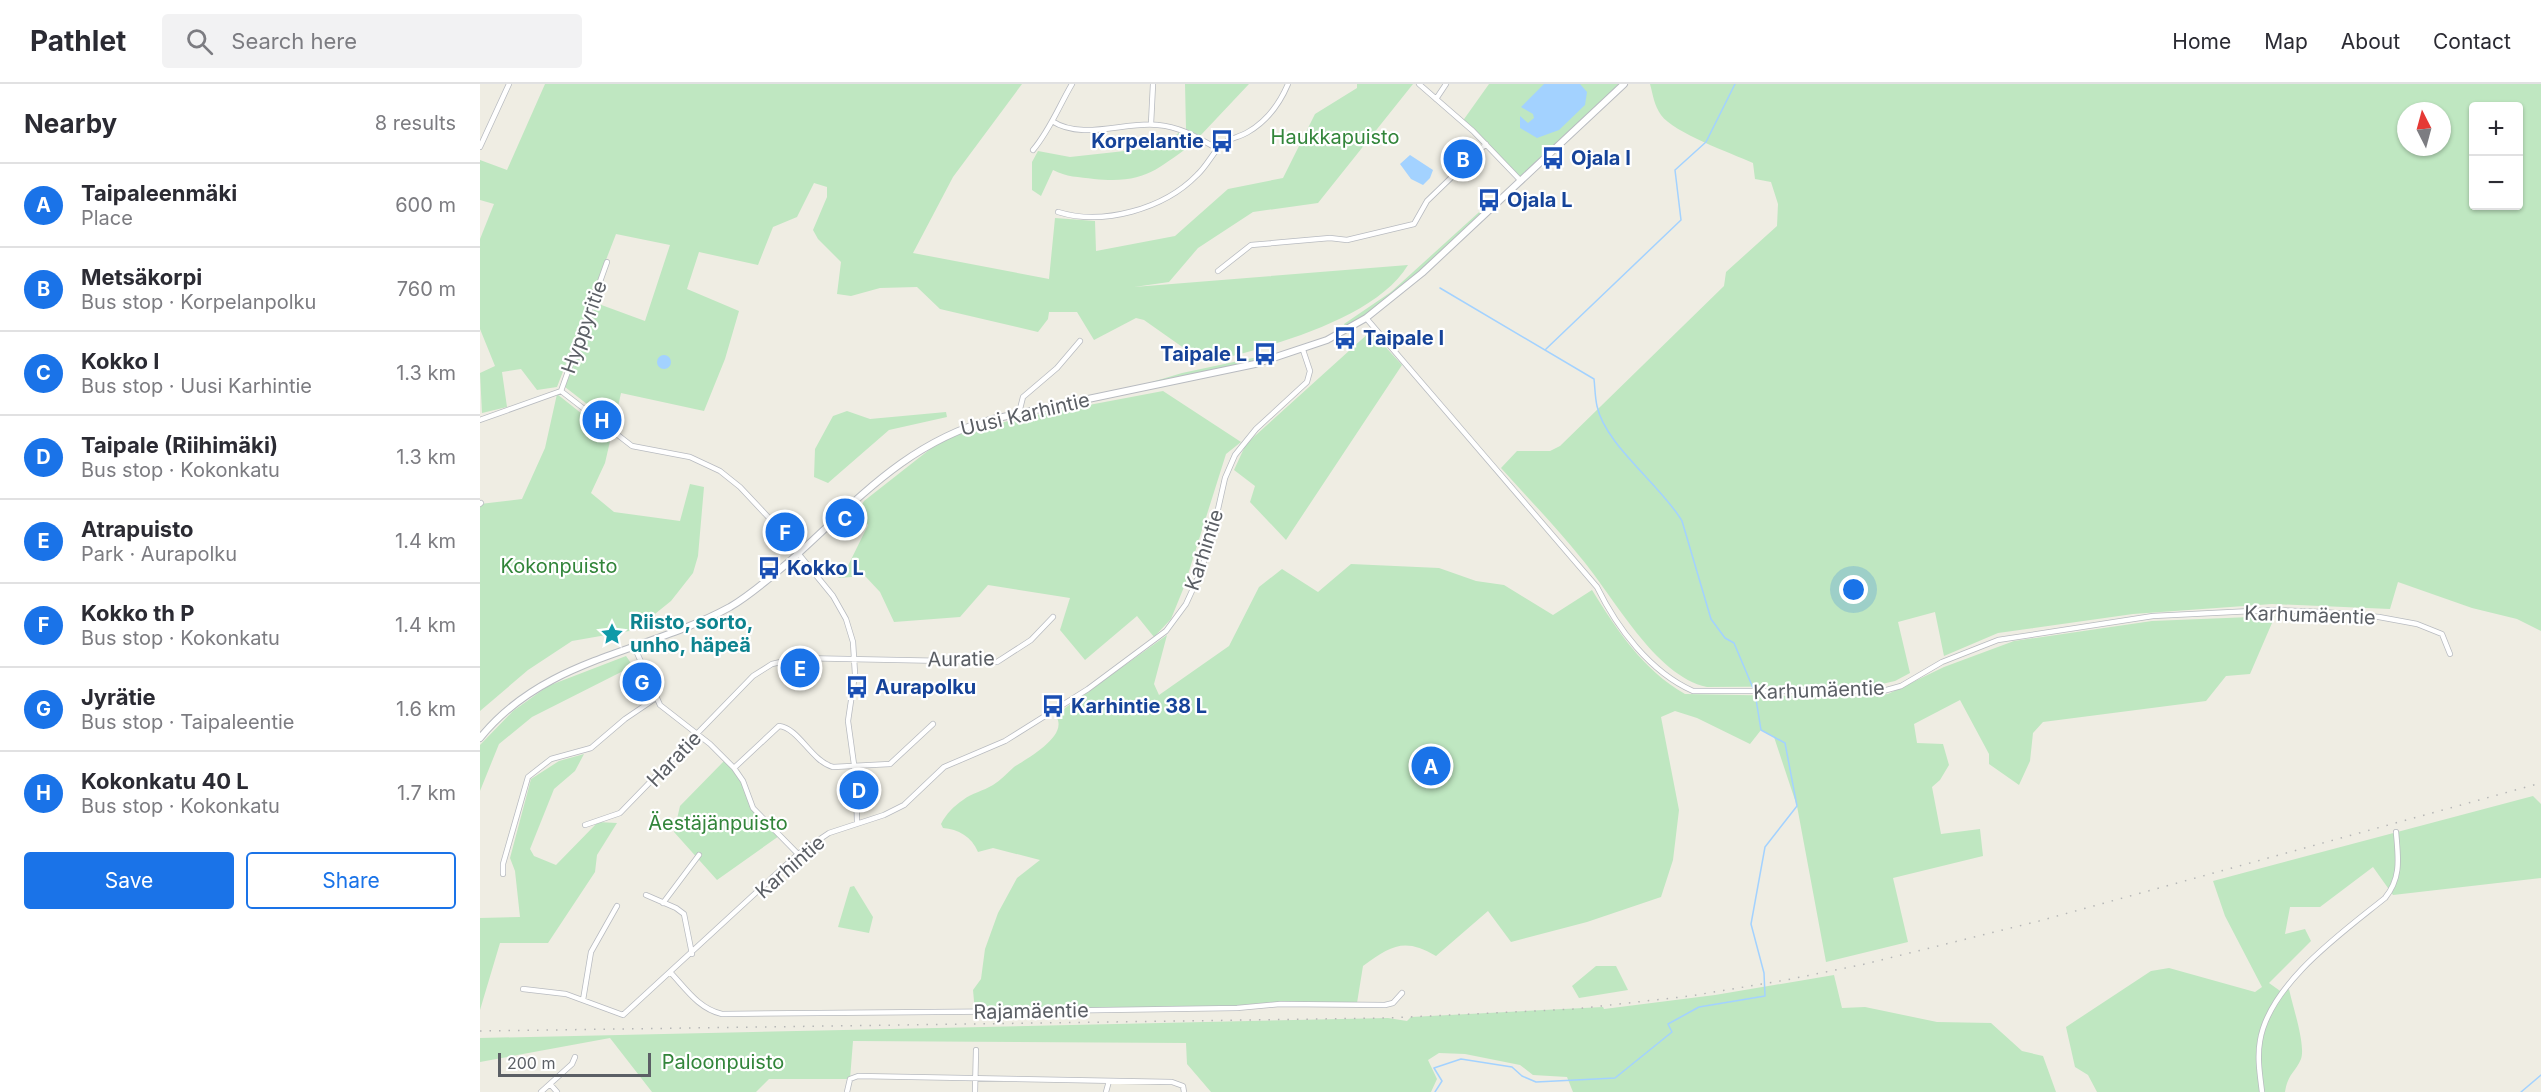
<!DOCTYPE html>
<html lang="en">
<head>
<meta charset="utf-8">
<style>
	body { margin:0; font-family:Inter,sans-serif; background:#f2f2f3; color:#2b2b33 }
	.controls { position:absolute; right:18px; top:18px; display:grid; overflow:hidden; border-radius:6px; box-shadow:0 2px 4px #0004 }
	.controls button { width:54px; height:54px; display:grid; place-items:center; padding:0; border:0; border-bottom:2px solid #e1e1e2; background:#fff; color:#2b2b33; font:30px sans-serif }
	.compass { position:absolute; left:1917px; top:18px; width:54px; height:54px; border-radius:50%; background:#fff; box-shadow:0 2px 4px #0004; rotate:354deg }
	.scale { position:absolute; left:18px; bottom:15px; width:153px; box-sizing:border-box; padding-left:6px; border:3px solid #5b5f65; border-top:0; font-size:16px; line-height:21px; white-space:nowrap; color:#5b5f65; -webkit-text-stroke:4px #fff; paint-order:stroke }
	.you { position:absolute; left:1374px; top:506px; width:21px; height:21px; margin:-15px; border:4px solid #fff; border-radius:50%; background:#1a73e8; box-shadow:0 0 0 9px #1a73e833 }
	.badge { display:grid; place-items:center; width:39px; height:39px; border-radius:50%; background:#1a73e8; color:#fff; font-size:20px; font-weight:700 }
	.pin { position:absolute; translate:-50% -50%; border:3px solid #fff; box-shadow:0 2px 6px #0006 }
	.list { margin:0; padding:0; list-style:none }
	h2 { display:flex; justify-content:space-between; align-items:center; height:78px; margin:0; padding:0 24px; font-size:26px }
	h2 small { font-size:20px; font-weight:400; color:#7c7c81 }
	.list li { display:grid; grid-template-columns:39px 1fr auto; gap:18px; align-items:center; box-sizing:border-box; height:84px; padding:0 24px; border-top:2px solid #e1e1e2 }
	.list b { display:block; font-size:22px; white-space:nowrap }
	.list p { margin:0; font-size:20px; white-space:nowrap; color:#7c7c81 }
	.list em { font-size:20px; font-style:normal; color:#7c7c81 }
	.actions { display:flex; gap:12px; padding:18px 24px }
	.actions a { flex:1; padding:14px 0; border:2px solid #1a73e8; border-radius:6px; text-align:center; font-size:21px; color:#1a73e8 }
	.actions .main { background:#1a73e8; color:#fff }
	.icon { flex:none; width:33px; height:33px; fill:none; stroke:currentColor; stroke-width:2; stroke-linecap:round; stroke-linejoin:round }
	.map { position:relative; flex:none; width:2061px; height:1008px; overflow:hidden }
	header { display:flex; align-items:center; gap:36px; box-sizing:border-box; height:84px; padding:0 30px; background:#fff; border-bottom:2px solid #e1e1e2 }
	header strong { font-size:28px }
	nav { display:flex; gap:33px; margin-inline-start:auto; font-size:21px }
	.search { width:420px; height:54px; background:#f2f2f3; display:flex; align-items:center; gap:15px; box-sizing:border-box; padding:0 21px; border-radius:6px; color:#7c7c81; font-size:22px }
	main { display:flex }
	aside { flex:1; background:#fff }
	.map>svg:first-child { display:block }
	.green { fill:#bfe7c1; fill-rule:evenodd }
	.water { fill:#a3d2ff }
	.lines { fill:none; stroke-linecap:round; stroke-linejoin:round }
	.stream { stroke:#a3d2ff; stroke-width:1.5 }
	.minor-casing { stroke:#b8bbc0; stroke-width:6 }
	.tertiary-casing { stroke:#b8bbc0; stroke-width:8 }
	.minor { stroke:#fff; stroke-width:4.5 }
	.tertiary { stroke:#fff; stroke-width:6 }
	.rail { stroke:#b5b6b6; stroke-width:1.5; stroke-dasharray:1.5 8; stroke-linecap:butt }
	.labels { text-anchor:middle; dominant-baseline:central; stroke-width:4.5; stroke-linejoin:round; paint-order:stroke }
	.park-label { font-size:20px; fill:#32853a; stroke:#fff }
	.transit-label { font-size:20px; font-weight:bold; fill:#164399; stroke:#fff; text-anchor:start }
	.street-label { font-size:20px; fill:#5b5f65; stroke:#fff }
	.culture-label { font-size:20px; font-weight:bold; fill:#0d838f; stroke:#fff; text-anchor:start }
</style>
</head>
<body>
<header>
<strong>Pathlet</strong>
<div class="search"><svg class="icon" aria-label="search" viewBox="0 0 24 24"><circle cx="10" cy="10" r="6"/><path d="M15 15l6 6"/></svg>Search here</div>
<nav><a>Home</a><a>Map</a><a>About</a><a>Contact</a></nav>
</header>
<main>
<aside>
<h2>Nearby<small>8 results</small></h2>
<ul class="list">
<li><span class="badge">A</span><div><b>Taipaleenmäki</b><p>Place</p></div><em>600 m</em></li>
<li><span class="badge">B</span><div><b>Metsäkorpi</b><p>Bus stop · Korpelanpolku</p></div><em>760 m</em></li>
<li><span class="badge">C</span><div><b>Kokko I</b><p>Bus stop · Uusi Karhintie</p></div><em>1.3 km</em></li>
<li><span class="badge">D</span><div><b>Taipale (Riihimäki)</b><p>Bus stop · Kokonkatu</p></div><em>1.3 km</em></li>
<li><span class="badge">E</span><div><b>Atrapuisto</b><p>Park · Aurapolku</p></div><em>1.4 km</em></li>
<li><span class="badge">F</span><div><b>Kokko th P</b><p>Bus stop · Kokonkatu</p></div><em>1.4 km</em></li>
<li><span class="badge">G</span><div><b>Jyrätie</b><p>Bus stop · Taipaleentie</p></div><em>1.6 km</em></li>
<li><span class="badge">H</span><div><b>Kokonkatu 40 L</b><p>Bus stop · Kokonkatu</p></div><em>1.7 km</em></li>
</ul>
<div class="actions"><a class="main">Save</a><a>Share</a></div>
</aside>
<div class="map">
<svg width="2061" height="1008" viewBox="0 0 2061 1008">
	<rect width="100%" height="100%" fill="#efede3"/>
	<path class="green" d="M65,0H542L473,93L433,169L569,195L575,134L615,137L616,167L695,152L748,105L803,94L835,30L877,4V0H933L838,119L773,128L718,164L689,198L654,203L928,181C895,236 785,264 725,279L664,236L656,234L614,256L597,228H569L568,235L558,248L460,225L437,203L400,204L371,212L357,210L361,178L338,155L333,146L347,113V103L334,99L317,133L293,143L278,181L219,168L207,205L259,227L245,275L224,327L141,309L134,341L85,303L116,219L165,237L190,161L136,150L77,303L57,306L41,285L22,288L27,323L2,329L0,289L15,282L0,245V155L14,120L0,116V76L27,86Z
		M705,0H769L720,52L706,45Z
		M1009,0H1140L1043,97L982,38Z
		M1170,0H2061V547L2037,535L1992,524L1918,498L1910,525L1792,520L1653,530L1518,549L1464,572L1455,528L1418,538L1430,589L1415,597L1393,602L1227,603C1175,592 1134,513 1101,474C1076,443 1048,414 1021,384L1037,367H1070L1080,362L1244,202L1246,188L1297,142L1298,120L1291,98L1275,95L1273,79C1251,69 1194,49 1181,31C1174,21 1173,11 1170,0ZM1994,22H2038V122H1994ZM1926,27H1962V63H1926Z
		M703,45L717,57C676,85 667,100 614,95C599,93 586,93 573,86L561,112L552,106V78L558,67L590,73L663,65L679,66Z
		M1008,120C1002,134 986,145 974,156C940,188 905,219 866,244L864,240L911,208Z
		M891,247L922,281L806,456L770,418L775,402L754,386L766,360Z
		M782,272L774,278L662,301L702,289Z
		M683,307L761,358L746,370L704,503L691,535L674,553L657,532L605,576L580,546L590,514L508,501L480,533L414,538L400,508L385,492L358,494L364,490L388,441L377,429L384,417L454,362L481,349L540,334Z
		M77,310L131,353L125,379L111,409L134,428L200,437L210,400L224,403L218,472L213,489L191,517L155,546L92,557L48,586L0,627V420L42,415L65,364Z
		M367,327L390,335L466,328L467,333L409,346L348,399L334,393L335,365L353,332Z
		M871,480L959,484L996,497L1024,501L1073,531L1112,506C1137,546 1163,586 1205,610L1373,613L1408,610L1464,583L1534,557L1672,537L1795,532L1770,590L1746,592L1726,617L1563,638L1553,649L1550,677L1539,701L1509,680V670L1480,616L1434,640L1437,659L1463,660L1469,681L1460,696L1452,703L1461,750L1500,745L1503,772L1413,794L1428,858L1346,878L1317,722L1294,653L1281,646L1270,660L1217,634L1195,627L1181,633L1199,726L1193,776L1181,813L1107,838L1031,858L1008,827L956,872C924,853 911,862 883,882L877,919L754,924L495,928L493,906L501,895L505,865L518,829L537,794L560,776L513,764L498,768C492,753 478,745 463,744L461,740C466,730 474,722 483,716C492,709 503,707 513,701C521,696 527,689 534,683C546,675 587,653 577,634L585,624L687,551L674,600L679,611L749,562L779,503L802,485L838,508Z
		M146,572L153,582L52,633L19,660L0,707V661L33,627L68,602Z
		M104,670L95,687L74,705L50,765L54,772L76,781L118,738L137,739L117,771L115,788L68,859H20L0,926V834L40,833L35,787L30,774L51,695L79,677Z
		M245,676L263,697L273,724L299,752L237,796L194,748L200,722Z
		M2053,712L2061,720V794L1913,811L1893,783L1840,823H1810L1805,850L1825,845L1831,857L1789,899L1803,909L1809,905C1812,920 1826,961 1821,975C1815,989 1808,989 1805,1008H1617L1608,991L1595,983L1586,943L1671,887L1689,884L1775,908L1782,903L1745,832L1733,797Z
		M374,802L393,833L389,849L358,843L370,803Z
		M1116,882H1136L1148,906L1099,914L1092,902Z
		M1354,891L1362,924L1385,923L1457,938L1511,939L1542,967L1563,972L1576,1008H1093L1087,993L1053,991L1040,981L985,970L959,969L948,976L957,995L951,1008H731L707,980L706,959L373,957L370,995H289L276,1008H172L130,954L0,978V954L908,934L927,937L931,933L1123,923L1124,925L1235,911Z"/>
	<path class="water" d="M1064,0H1100L1107,8L1105,21L1079,46L1057,54L1040,44V32L1048,39L1054,34L1053,30L1041,23Z
		M930,71L953,86L950,94L943,101L931,95L920,80Z
		M177 278a7 7 0 1 1 14 0a7 7 0 1 1-14 0Z"/>
	<g class="lines">
		<path class="stream" d="M960,204L1114,295C1115,304 1115,313 1117,322C1125,361 1182,402 1202,437L1231,535L1245,554L1254,559L1273,604
			M1066,265L1201,136L1195,86L1226,58L1255,0
			M955,1008L962,997L954,984L981,975L1032,983L1042,992L1056,998L1135,994L1192,948L1188,940L1219,923L1285,912L1284,889L1271,840L1285,763L1317,722L1305,659L1281,646L1275,609
			M2041,1008L2061,991"/>
		<g class="minor-casing">
			<path id="minor" d="M939,0L993,47L1041,97
				M956,15L966,0
				M572,37C602,57 646,37 678,41C701,43 718,54 738,65
				M671,40L673,0
				M0,63L29,0
				M553,66C570,46 579,22 592,0
				M578,128C623,142 684,125 717,91C727,82 733,68 743,59C751,54 760,53 768,48C787,37 800,19 808,0
				M738,187L771,161L850,154L867,156L934,140L947,117L1006,60
				M886,234L1117,503C1137,544 1170,588 1213,607H1403L1421,602L1462,578L1518,556L1673,532L1792,526L1844,528L1899,533L1937,540L1962,550L1970,570
				M81,307L127,178
				M539,329L543,313L577,284L600,257
				M0,336L81,307L152,362L210,373L240,387L260,403L290,435L353,512L366,535L373,558L375,590L368,637L376,695L377,738
				M0,420L1,419
				M154,562L180,621L230,660L254,684L263,697L273,724L318,770
				M254,684L299,642C319,644 331,677 353,683L410,680L453,640
				M105,741L140,729L273,592L292,580L318,574L517,578L551,556L573,533
				M23,790V780L48,693L71,675L111,664L145,635L176,614
				M166,811L196,824L204,830L212,870
				M183,819L219,771
				M191,889C206,905 219,925 242,930L559,927L757,924L800,920L905,921L913,919L922,909
				M43,905L86,910L143,931L318,770L349,749L404,731L424,721L464,683L525,657L608,605L686,547L706,520L717,496L730,461L745,394L755,371L776,345L827,298L830,287L823,266
				M103,916L111,868L137,822
				M70,1000L77,1008
				M61,1008L92,980L95,973
				M367,1008L370,995L378,992L692,998L703,1002L704,1008
				M495,1008L496,966
				M626,1008L629,997
				M1782,1008C1780,991 1777,974 1780,957C1789,900 1863,848 1905,814C1922,793 1918,773 1916,748"/>
		</g>
		<g class="tertiary-casing">
			<path id="tertiary" d="M0,654C66,573 164,570 250,523C272,510 291,493 311,476C376,418 425,359 513,335L775,280L847,256L886,234L942,189L1144,0"/>
		</g>
		<use href="#minor" class="minor"/>
		<use href="#tertiary" class="tertiary"/>
		<path class="rail" d="M0,947L908,934L1095,925L1210,912L1306,896L1385,880L1559,837L2061,699"/>
	</g>
	<defs>
		<g id="bus-bare" transform="scale(1.8)"><path d="M-5-6H5V4H4V6H2V4H-2V6H-4V4H-5ZM-3.5-4V0h7V-4ZM-3.5 1.2v1.5H-2V1.2ZM2 1.2v1.5H3.5V1.2Z" fill="#1a4fb4" stroke="#fff" stroke-width="2.5" paint-order="stroke"/></g>
		<g id="sight-bare" transform="scale(1.8)"><path d="M0-6L1.8-2.2L6-1.7L2.9 1.2L3.7 5.4L0 3.3L-3.7 5.4L-2.9 1.2L-6-1.7L-1.8-2.2Z" fill="#0f9aa8" stroke="#fff" stroke-width="2.5" paint-order="stroke"/></g>
	</defs>
	<g fill-rule="evenodd">
		<use href="#bus-bare" x="742" y="57"/>
		<use href="#bus-bare" x="1073" y="74"/>
		<use href="#bus-bare" x="1009" y="116"/>
		<use href="#bus-bare" x="865" y="254"/>
		<use href="#bus-bare" x="785" y="270"/>
		<use href="#bus-bare" x="289" y="484"/>
		<use href="#sight-bare" x="132" y="550"/>
		<use href="#bus-bare" x="377" y="603"/>
		<use href="#bus-bare" x="573" y="622"/>
	</g>
	<g class="labels">
		<g class="park-label">
			<text x="855" y="53">Haukkapuisto</text>
			<text x="79" y="482">Kokonpuisto</text>
			<text x="238" y="739">Äestäjänpuisto</text>
			<text x="243" y="978">Paloonpuisto</text>
		</g>
		<g class="transit-label">
			<text x="724" y="57" text-anchor="end">Korpelantie</text>
			<text x="1091" y="74">Ojala I</text>
			<text x="1027" y="116">Ojala L</text>
			<text x="883" y="254">Taipale I</text>
			<text x="767" y="270" text-anchor="end">Taipale L</text>
			<text x="307" y="484">Kokko L</text>
			<text x="395" y="603">Aurapolku</text>
			<text x="591" y="622">Karhintie 38 L</text>
		</g>
		<g class="street-label">
			<text transform="translate(104 243) rotate(-70)">Hyppyritie</text>
			<text transform="translate(545 330) rotate(-13)">Uusi Karhintie</text>
			<text transform="translate(724 466) rotate(-72)">Karhintie</text>
			<text transform="translate(1830 531) rotate(2)">Karhumäentie</text>
			<text transform="translate(481 575) rotate(-1)">Auratie</text>
			<text transform="translate(1339 606) rotate(-2)">Karhumäentie</text>
			<text transform="translate(194 675) rotate(-46)">Haratie</text>
			<text transform="translate(310 783) rotate(-41)">Karhintie</text>
			<text transform="translate(551 927) rotate(-1)">Rajamäentie</text>
		</g>
		<g class="culture-label">
			<text x="150" y="538">Riisto, sorto,<tspan x="150" dy="23">unho, häpeä</tspan></text>
		</g>
	</g>
</svg>
<div class="controls">
<button>+</button>
<button>−</button>
</div>
<svg class="compass" viewBox="-18 -18 36 36"><path d="M0-13l5 13h-10z" fill="#e53935"/><path d="M0 13l5-13h-10z" fill="#7c7c81"/></svg>
<div class="scale">200 m</div>
<div class="you"></div>
<div class="pin badge" style="left:951px;top:682px">A</div>
<div class="pin badge" style="left:983px;top:75px">B</div>
<div class="pin badge" style="left:365px;top:434px">C</div>
<div class="pin badge" style="left:379px;top:706px">D</div>
<div class="pin badge" style="left:320px;top:584px">E</div>
<div class="pin badge" style="left:305px;top:448px">F</div>
<div class="pin badge" style="left:162px;top:598px">G</div>
<div class="pin badge" style="left:122px;top:336px">H</div>
</div>
</main>
</body>
</html>
